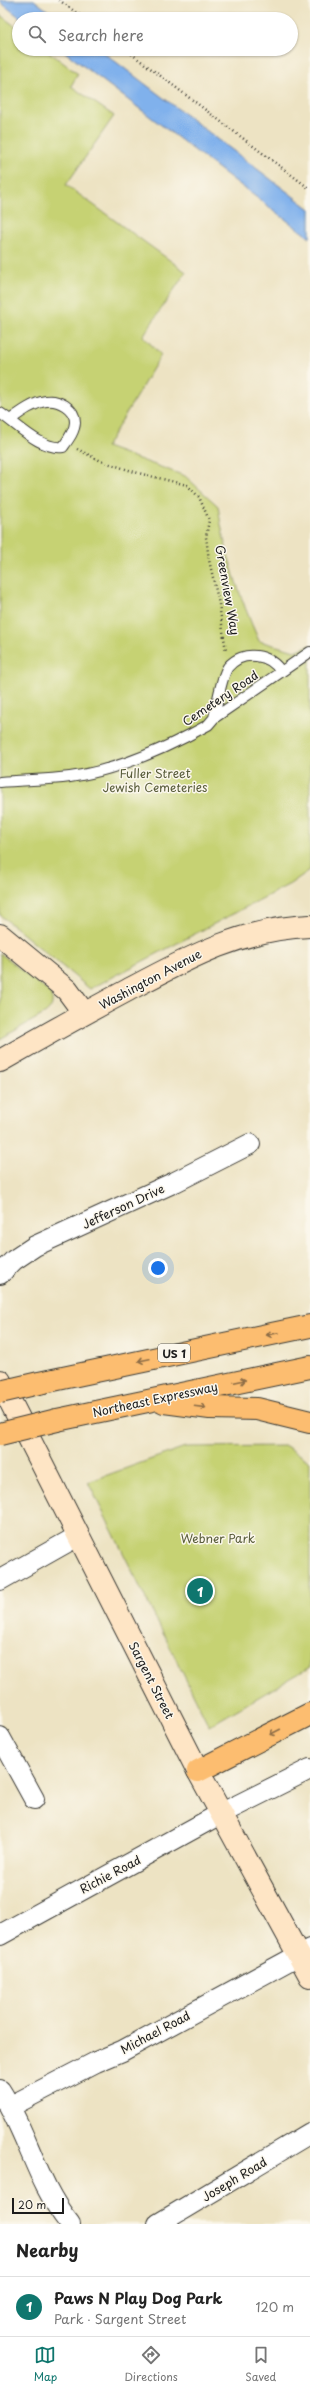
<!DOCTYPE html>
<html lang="en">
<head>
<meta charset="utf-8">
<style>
	body { margin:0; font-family:"Playpen Sans",sans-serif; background:#f2f2f2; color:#222 }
	.scale { position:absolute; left:12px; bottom:10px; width:52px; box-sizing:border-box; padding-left:4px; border:2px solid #1c1c1c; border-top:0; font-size:11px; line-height:14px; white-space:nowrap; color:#1c1c1c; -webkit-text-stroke:3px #fbf7ec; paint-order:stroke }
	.you { position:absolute; left:158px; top:1268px; width:14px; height:14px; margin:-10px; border:3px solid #fff; border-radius:50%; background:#1a73e8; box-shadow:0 0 0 6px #1a73e833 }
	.badge { display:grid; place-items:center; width:26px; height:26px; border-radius:50%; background:#0f766e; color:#fff; font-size:13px; font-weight:700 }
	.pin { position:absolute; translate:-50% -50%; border:2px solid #fff; box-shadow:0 1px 4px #0006 }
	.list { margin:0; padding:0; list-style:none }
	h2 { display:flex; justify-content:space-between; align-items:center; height:52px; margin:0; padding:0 16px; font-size:17px }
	h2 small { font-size:13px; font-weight:400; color:#767676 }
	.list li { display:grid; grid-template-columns:26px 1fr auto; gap:12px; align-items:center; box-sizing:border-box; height:60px; padding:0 16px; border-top:1px solid #e0e0e0 }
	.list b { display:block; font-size:15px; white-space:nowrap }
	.list p { margin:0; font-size:13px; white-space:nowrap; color:#767676 }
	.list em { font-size:13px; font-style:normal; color:#767676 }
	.icon { flex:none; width:22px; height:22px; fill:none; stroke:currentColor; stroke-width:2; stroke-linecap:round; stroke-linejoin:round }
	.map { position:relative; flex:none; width:310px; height:2224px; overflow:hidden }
	.search { position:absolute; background:#fff; box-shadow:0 1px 3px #0004; left:12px; right:12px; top:12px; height:44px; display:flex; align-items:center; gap:10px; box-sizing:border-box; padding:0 14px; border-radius:22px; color:#767676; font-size:15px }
	.sheet { height:112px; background:#fff }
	nav { display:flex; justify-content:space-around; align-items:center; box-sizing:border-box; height:56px; border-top:1px solid #e0e0e0; background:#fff; font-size:11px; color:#767676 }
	nav a { display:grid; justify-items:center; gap:2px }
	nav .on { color:#0f766e }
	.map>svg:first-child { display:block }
	.green { fill:#c6d273; stroke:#717748 }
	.water { fill:#80b1ec; stroke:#4e6684 }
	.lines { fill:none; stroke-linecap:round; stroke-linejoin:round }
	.lane-casing { stroke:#3b3a35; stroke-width:12 }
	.street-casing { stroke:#3b3a35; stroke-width:22 }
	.secondary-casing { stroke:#3b3a35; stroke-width:24 }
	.highway-casing { stroke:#3b3a35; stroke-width:24 }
	.path { stroke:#3b3a35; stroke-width:2.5; stroke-dasharray:1 3; stroke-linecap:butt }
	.lane { stroke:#fff; stroke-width:10 }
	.street { stroke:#fff; stroke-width:20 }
	.secondary { stroke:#fee5c5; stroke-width:22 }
	.highway { stroke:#fcbd6f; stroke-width:22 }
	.highway-bridge-casing { stroke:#3b3a35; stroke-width:24; stroke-linecap:butt }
	.highway-bridge { stroke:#fcbd6f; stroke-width:22 }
	.oneway { stroke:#8c6c46 }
	.labels { text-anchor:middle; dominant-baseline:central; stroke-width:3; stroke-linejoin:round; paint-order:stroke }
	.shield { fill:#fbf7ec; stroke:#5f5e5a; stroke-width:1 }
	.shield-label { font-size:11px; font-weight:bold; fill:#1c1c1c }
	.street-label { font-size:12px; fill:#1c1c1c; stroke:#fbf7ec }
	.park-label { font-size:12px; fill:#585c3a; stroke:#fbf7ec }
</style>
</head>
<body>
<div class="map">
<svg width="310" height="2224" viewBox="0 0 310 2224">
	<rect width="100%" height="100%" fill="#fbf7ec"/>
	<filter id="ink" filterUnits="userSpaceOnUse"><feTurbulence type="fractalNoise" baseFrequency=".025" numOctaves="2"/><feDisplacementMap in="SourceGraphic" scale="8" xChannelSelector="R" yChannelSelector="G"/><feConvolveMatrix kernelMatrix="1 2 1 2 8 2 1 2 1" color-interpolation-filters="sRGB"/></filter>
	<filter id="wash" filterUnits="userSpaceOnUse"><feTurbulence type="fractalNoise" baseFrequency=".012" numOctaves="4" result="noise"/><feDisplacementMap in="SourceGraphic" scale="16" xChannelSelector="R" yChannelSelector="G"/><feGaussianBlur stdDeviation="0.9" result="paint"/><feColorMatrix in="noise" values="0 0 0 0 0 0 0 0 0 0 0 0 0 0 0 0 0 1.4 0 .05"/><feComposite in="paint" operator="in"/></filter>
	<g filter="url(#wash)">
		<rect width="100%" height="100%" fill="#ede3c3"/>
		<path class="green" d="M0,15L19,29V49H45L78,74L71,86L114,116L66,185L186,272L143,336L161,355L106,447L185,476L218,506C224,552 240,598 259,641L295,651L310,645V870L290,884L90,989L0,915Z
			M0,953L51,994C53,1002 53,1007 46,1013L0,1039Z
			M286,1446L310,1462V1667L209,1726L88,1482L185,1447Z"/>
		<path class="water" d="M0,0H34L59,19H22L0,2Z
			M61,49H99L310,209V238Z"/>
	</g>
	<g filter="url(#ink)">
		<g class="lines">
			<g class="lane-casing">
				<path id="lane" d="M0,413C18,425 41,450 63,447C68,440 75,431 75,422C75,408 58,399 46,401C33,403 21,412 10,420
					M214,718C217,705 221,677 228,667C243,649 271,654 281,672
					M0,782C23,780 47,780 70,777C119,770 165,749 208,725L214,718L310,652"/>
			</g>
			<g class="street-casing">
				<path id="street" d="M0,1274L14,1260L35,1246L175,1182L250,1144
					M0,1580L78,1536
					M0,1737L34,1799
					M0,1935L220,1814L310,1769
					M0,2090C28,2133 36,2182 70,2224
					M11,2106L96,2062L122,2051L310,1949
					M158,2224L310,2133"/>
			</g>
			<g class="secondary-casing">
				<path id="secondary" d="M0,935L67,990L84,1013
					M0,1061C42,1037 85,1013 128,990C186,959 242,928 310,926
					M0,1381L198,1771L310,1976"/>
			</g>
			<g class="highway-casing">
				<path id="highway" d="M39,1383L310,1326
					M164,1402L210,1408L257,1409L310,1422
					M57,1420L310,1367
					M198,1771L310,1714"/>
			</g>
			<path class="path" d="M59,0L85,19
				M125,49L310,189
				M77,449L101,461L138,473L187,485L199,497L209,520L206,537L209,560L219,604L226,651"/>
			<use href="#lane" class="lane"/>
			<use href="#street" class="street"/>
			<use href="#secondary" class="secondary"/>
			<use href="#highway" class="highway"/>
			<g class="highway-bridge-casing">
				<path id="highway-bridge" d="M0,1392L39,1383
					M0,1434L57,1420"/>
			</g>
			<use href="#highway-bridge" class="highway-bridge"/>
		</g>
		<defs><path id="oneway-shaft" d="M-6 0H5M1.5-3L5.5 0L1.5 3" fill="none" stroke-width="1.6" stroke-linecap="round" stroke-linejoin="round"/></defs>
		<g class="oneway">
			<use href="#oneway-shaft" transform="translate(272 1334) rotate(169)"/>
			<use href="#oneway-shaft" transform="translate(144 1360) rotate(168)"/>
			<use href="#oneway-shaft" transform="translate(240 1381) rotate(-12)"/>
			<use href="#oneway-shaft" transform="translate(200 1407) rotate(7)"/>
			<use href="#oneway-shaft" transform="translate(275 1732) rotate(153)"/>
		</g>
	</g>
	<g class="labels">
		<rect class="shield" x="158" y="1344" width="32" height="18" rx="3"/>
		<g class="shield-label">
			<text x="174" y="1353">US 1</text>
		</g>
		<g class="street-label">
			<text transform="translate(228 590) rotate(80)">Greenview Way</text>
			<text transform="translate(220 698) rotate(-34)">Cemetery Road</text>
			<text transform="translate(150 979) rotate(-28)">Washington Avenue</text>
			<text transform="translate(123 1206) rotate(-25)">Jefferson Drive</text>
			<text transform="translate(155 1399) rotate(-12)">Northeast Expressway</text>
			<text transform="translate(152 1680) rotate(63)">Sargent Street</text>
			<text transform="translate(110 1874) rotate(-28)">Richie Road</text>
			<text transform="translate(155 2032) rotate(-28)">Michael Road</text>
			<text transform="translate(234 2179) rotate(-31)">Joseph Road</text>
		</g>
		<g class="park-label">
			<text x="155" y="773">Fuller Street<tspan x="155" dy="14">Jewish Cemeteries</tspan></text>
			<text x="218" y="1538">Webner Park</text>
		</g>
	</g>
</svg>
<div class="scale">20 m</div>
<div class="you"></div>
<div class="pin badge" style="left:200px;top:1591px">1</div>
<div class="search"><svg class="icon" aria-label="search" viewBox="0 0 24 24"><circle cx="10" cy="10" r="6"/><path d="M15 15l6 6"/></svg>Search here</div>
</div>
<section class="sheet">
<h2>Nearby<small></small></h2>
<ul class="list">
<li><span class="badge">1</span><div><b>Paws N Play Dog Park</b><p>Park · Sargent Street</p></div><em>120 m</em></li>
</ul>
</section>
<nav>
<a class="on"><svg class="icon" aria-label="map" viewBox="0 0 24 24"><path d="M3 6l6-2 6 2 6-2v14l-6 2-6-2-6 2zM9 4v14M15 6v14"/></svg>Map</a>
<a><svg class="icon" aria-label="directions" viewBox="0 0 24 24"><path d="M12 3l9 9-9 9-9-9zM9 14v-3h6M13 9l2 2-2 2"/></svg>Directions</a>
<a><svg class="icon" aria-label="saved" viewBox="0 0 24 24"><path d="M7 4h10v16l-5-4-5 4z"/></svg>Saved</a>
</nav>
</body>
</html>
